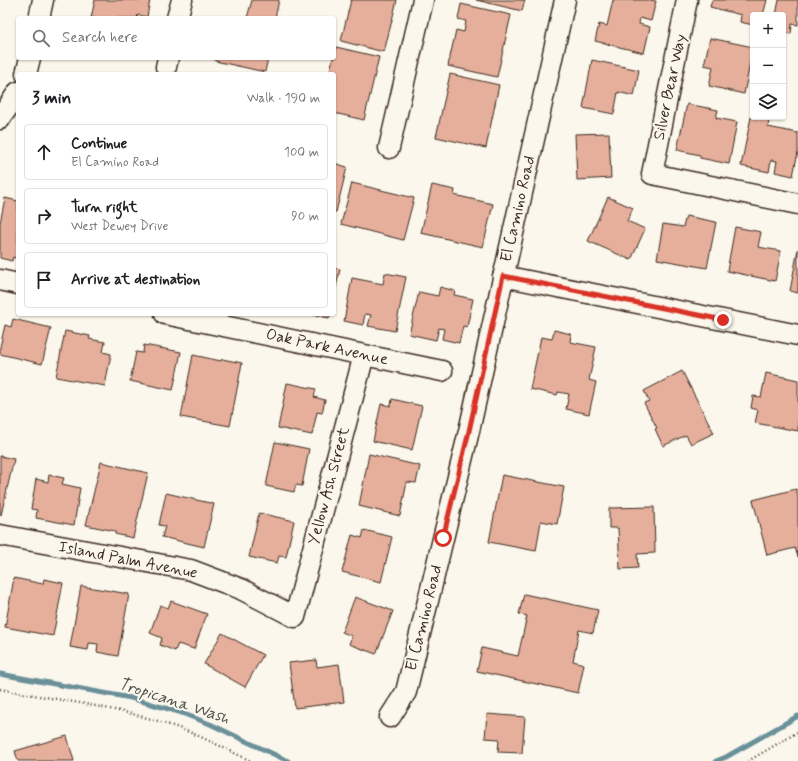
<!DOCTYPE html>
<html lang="en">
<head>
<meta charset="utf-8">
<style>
	body { margin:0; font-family:Mynerve,sans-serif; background:#f2f2f2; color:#202124 }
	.controls { position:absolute; right:12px; top:12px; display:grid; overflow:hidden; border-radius:4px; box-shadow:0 1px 3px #0004 }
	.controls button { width:36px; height:36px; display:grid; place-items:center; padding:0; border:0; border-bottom:1px solid #e0e0e0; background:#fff; color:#202124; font:20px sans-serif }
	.stop { position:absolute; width:12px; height:12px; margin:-9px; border:3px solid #d93025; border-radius:50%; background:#fff }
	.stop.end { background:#d93025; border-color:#fff; box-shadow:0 1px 4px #0008 }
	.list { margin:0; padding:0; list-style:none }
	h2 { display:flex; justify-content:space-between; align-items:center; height:52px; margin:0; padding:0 16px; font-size:17px }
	h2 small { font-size:13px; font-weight:400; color:#757577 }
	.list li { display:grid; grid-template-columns:26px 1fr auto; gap:12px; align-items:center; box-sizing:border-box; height:56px; margin:0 8px 8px; padding:0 8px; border:1px solid #e0e0e0; border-radius:4px }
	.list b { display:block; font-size:15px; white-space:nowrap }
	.list p { margin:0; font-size:13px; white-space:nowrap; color:#757577 }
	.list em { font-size:13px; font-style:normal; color:#757577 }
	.icon { flex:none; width:22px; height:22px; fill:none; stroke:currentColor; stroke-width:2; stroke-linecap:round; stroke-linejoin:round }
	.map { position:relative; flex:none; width:798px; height:761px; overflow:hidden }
	.search { position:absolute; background:#fff; box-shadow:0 1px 3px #0004; left:16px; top:16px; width:320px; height:44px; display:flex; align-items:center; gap:10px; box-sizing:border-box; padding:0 14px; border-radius:4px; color:#757577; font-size:15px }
	.panel { position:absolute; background:#fff; box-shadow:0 1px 3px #0004; left:16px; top:72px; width:320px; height:244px; border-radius:4px }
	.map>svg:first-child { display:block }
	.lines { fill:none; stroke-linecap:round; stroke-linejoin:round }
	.stream { stroke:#6a909a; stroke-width:5 }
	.building { fill:#e6af9c; stroke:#3b2a1e }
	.minor-casing { stroke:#3b2a1e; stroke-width:23 }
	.path { stroke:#3b2a1e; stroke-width:2.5; stroke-dasharray:1 3; stroke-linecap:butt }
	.minor { stroke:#fbf7ec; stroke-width:20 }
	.route { stroke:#d93025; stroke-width:5 }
	.labels { text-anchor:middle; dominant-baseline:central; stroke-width:4; stroke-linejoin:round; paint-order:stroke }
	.street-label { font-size:16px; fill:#3b2a1e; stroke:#fbf7ec }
	.water-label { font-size:17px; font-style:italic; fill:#4f5452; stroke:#fbf7ec }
</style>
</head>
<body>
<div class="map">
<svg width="798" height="761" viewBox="0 0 798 761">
	<rect width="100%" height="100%" fill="#fbf7ec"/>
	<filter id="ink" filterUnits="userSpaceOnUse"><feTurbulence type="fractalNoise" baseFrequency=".025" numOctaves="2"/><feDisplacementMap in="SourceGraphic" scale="8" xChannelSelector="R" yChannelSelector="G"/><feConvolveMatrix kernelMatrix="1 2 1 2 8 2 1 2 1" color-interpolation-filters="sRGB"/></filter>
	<g filter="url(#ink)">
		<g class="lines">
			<path class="stream" d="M0,674L131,698L179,712L210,724L288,761
				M716,761L726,757L798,716"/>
		</g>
		<path class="building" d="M95,0H150L147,17L138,15L137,18H91Z
			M252,0H279L275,18H247Z
			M351,0H397L384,52L341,41Z
			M476,0H525L522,11Z
			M613,0H650L656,1L651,21L640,18L639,24L650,27L644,53L595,41L599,24L607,26Z
			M712,0H767L763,15H753V25L740,22L741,15L710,7Z
			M779,0H798V25L792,24L791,34L783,33V15H776Z
			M461,4L511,15L497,77L448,66L456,30L464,32L466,21L458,19Z
			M710,38L753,47L744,94L709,86L713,67L704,65Z
			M336,47L379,57L364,120L334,113V74H329L333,58H334Z
			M215,58H268L265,72L215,61Z
			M592,60L639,70L634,96L618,92L614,114L583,108Z
			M450,74L499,85L486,148L436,137Z
			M687,104L718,110L716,118L737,122L729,164L700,158V155L677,150Z
			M751,117L769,120L768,127L798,133V152L793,176L775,172L777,161L771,160L769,172L741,166Z
			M609,133L611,178L577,180L575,134Z
			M334,163L347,167L336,212H334Z
			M352,183L414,198L403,240L341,224Z
			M432,185L455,190L454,195L493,204L483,247L421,233Z
			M608,197L633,208L627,221L645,229L631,260L588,241Z
			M5,198L18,201V259L13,257L12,261L0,258V223Z
			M686,216L716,222L707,268L657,259L663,224L683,227Z
			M735,227L761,232L758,247L781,251L775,281L727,271Z
			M798,249V293L790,291Z
			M334,268L340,269L334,296Z
			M385,273L406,277L395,331L368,326L371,315L365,314L363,325L344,321L352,278L383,284Z
			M440,287L455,291L454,295L473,299L467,327L463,326L459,343L442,339L444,329L439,328L436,340L409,334L419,292L438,296Z
			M309,314H330L329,318Z
			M13,319L51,328L42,364L0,354V347L5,325L11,327Z
			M554,330L571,334L570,342L596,347L589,380L596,382L589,414L566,409L569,394L558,392L557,395L530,389L541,337L552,339Z
			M65,331L90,336L89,339L105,342L103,352L111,354L105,386L56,377Z
			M144,345L181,352L173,390L130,381L136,352L143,353Z
			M193,355L221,361L222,359L242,363L230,426L181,417Z
			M682,371L714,433L691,444L686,435L663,446L655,429L657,428L644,403L649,401L644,391Z
			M766,373L798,380V431L755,423L758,410L751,408L753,396L761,397Z
			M287,383L316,389L314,397L325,400L322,413L317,412L312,435L278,428Z
			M392,399L422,406L412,450L373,441L381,404L391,406Z
			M275,442L309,449L302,486L296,485L294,492L266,486Z
			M369,454L420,466L416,483L407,482L400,516L359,506Z
			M0,456L14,459L1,515L0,514Z
			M101,462L148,473L133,538L115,534V531L86,525Z
			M49,475L64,478L62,484L80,488L74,525L36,518L37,510L31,509L36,479L48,482Z
			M502,475L564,487L557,524L541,521L536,551L489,542Z
			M796,489L798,496V557L795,548L767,555L753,500Z
			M166,493L214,504L204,547L162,537L165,526L159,525Z
			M654,507L655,553L637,554L638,568L620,569L618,528H609V508Z
			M259,513L294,521L286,557L279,556L277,563L249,557Z
			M364,530L392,537L381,582L342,572L352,535L362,538Z
			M14,578L43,584L44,579L63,583L53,636L5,627Z
			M81,586L129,594L118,656L97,652L98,644L89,643L88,650L70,647Z
			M524,594L598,610L593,633L579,630L573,661L584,664L578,693L477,671L482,648L518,656L527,616L519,614Z
			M355,597L393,611L376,654L349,644L352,636L342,632Z
			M171,601L207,614L194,649L178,644L175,651L160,645L162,638L150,633L160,605L168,608Z
			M222,633L263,655L245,687L204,664Z
			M316,660L317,667L339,664L344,702L295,708L289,663Z
			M487,714L525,717L522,753L498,752L499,739L485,738Z
			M67,736L74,761H18L15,751Z"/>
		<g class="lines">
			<g class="minor-casing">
				<path id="minor" d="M687,0L652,174L798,204
					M39,18L43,0
					M177,18L182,0
					M166,67L168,58
					M26,74L30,58
					M0,119L18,92
					M389,148L423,0
					M503,276L798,335
					M0,280L18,284
					M165,314L442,371
					M0,535L191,570L241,589L295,617L364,355
					M390,717L406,692L469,431L565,0"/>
			</g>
			<path class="path" d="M0,689C58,700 118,707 173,726C200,735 225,749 251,761
				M748,761L798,732"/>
			<use href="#minor" class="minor"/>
		</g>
	</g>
	<g class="lines" filter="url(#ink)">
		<path class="route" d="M443,538L469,431L503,276L723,320"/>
	</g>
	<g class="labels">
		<g class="street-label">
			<text transform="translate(670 87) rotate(-78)">Silver Bear Way</text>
			<text transform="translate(518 209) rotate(-77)">El Camino Road</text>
			<text transform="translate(327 347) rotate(12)">Oak Park Avenue</text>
			<text transform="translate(329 486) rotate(-75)">Yellow Ash Street</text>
			<text transform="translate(128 560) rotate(11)">Island Palm Avenue</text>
			<text transform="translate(424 618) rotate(-76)">El Camino Road</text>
		</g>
		<g class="water-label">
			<text transform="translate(174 701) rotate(18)">Tropicana Wash</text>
		</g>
	</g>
</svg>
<div class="controls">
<button>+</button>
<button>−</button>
<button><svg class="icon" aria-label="layers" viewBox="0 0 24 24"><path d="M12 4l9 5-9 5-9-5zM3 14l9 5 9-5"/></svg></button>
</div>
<div class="stop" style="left:443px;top:538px"></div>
<div class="stop end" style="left:723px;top:320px"></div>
<div class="search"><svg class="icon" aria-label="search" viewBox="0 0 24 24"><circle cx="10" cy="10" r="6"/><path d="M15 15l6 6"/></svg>Search here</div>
<section class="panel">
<h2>3 min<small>Walk · 190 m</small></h2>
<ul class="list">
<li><svg class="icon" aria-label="ahead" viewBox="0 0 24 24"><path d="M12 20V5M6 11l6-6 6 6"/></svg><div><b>Continue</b><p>El Camino Road</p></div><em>100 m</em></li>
<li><svg class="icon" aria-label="right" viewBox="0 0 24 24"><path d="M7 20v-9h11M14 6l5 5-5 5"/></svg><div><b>Turn right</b><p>West Dewey Drive</p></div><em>90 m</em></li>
<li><svg class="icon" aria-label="arrive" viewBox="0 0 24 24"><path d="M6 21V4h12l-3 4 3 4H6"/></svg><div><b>Arrive at destination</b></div></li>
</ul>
</section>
</div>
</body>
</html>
